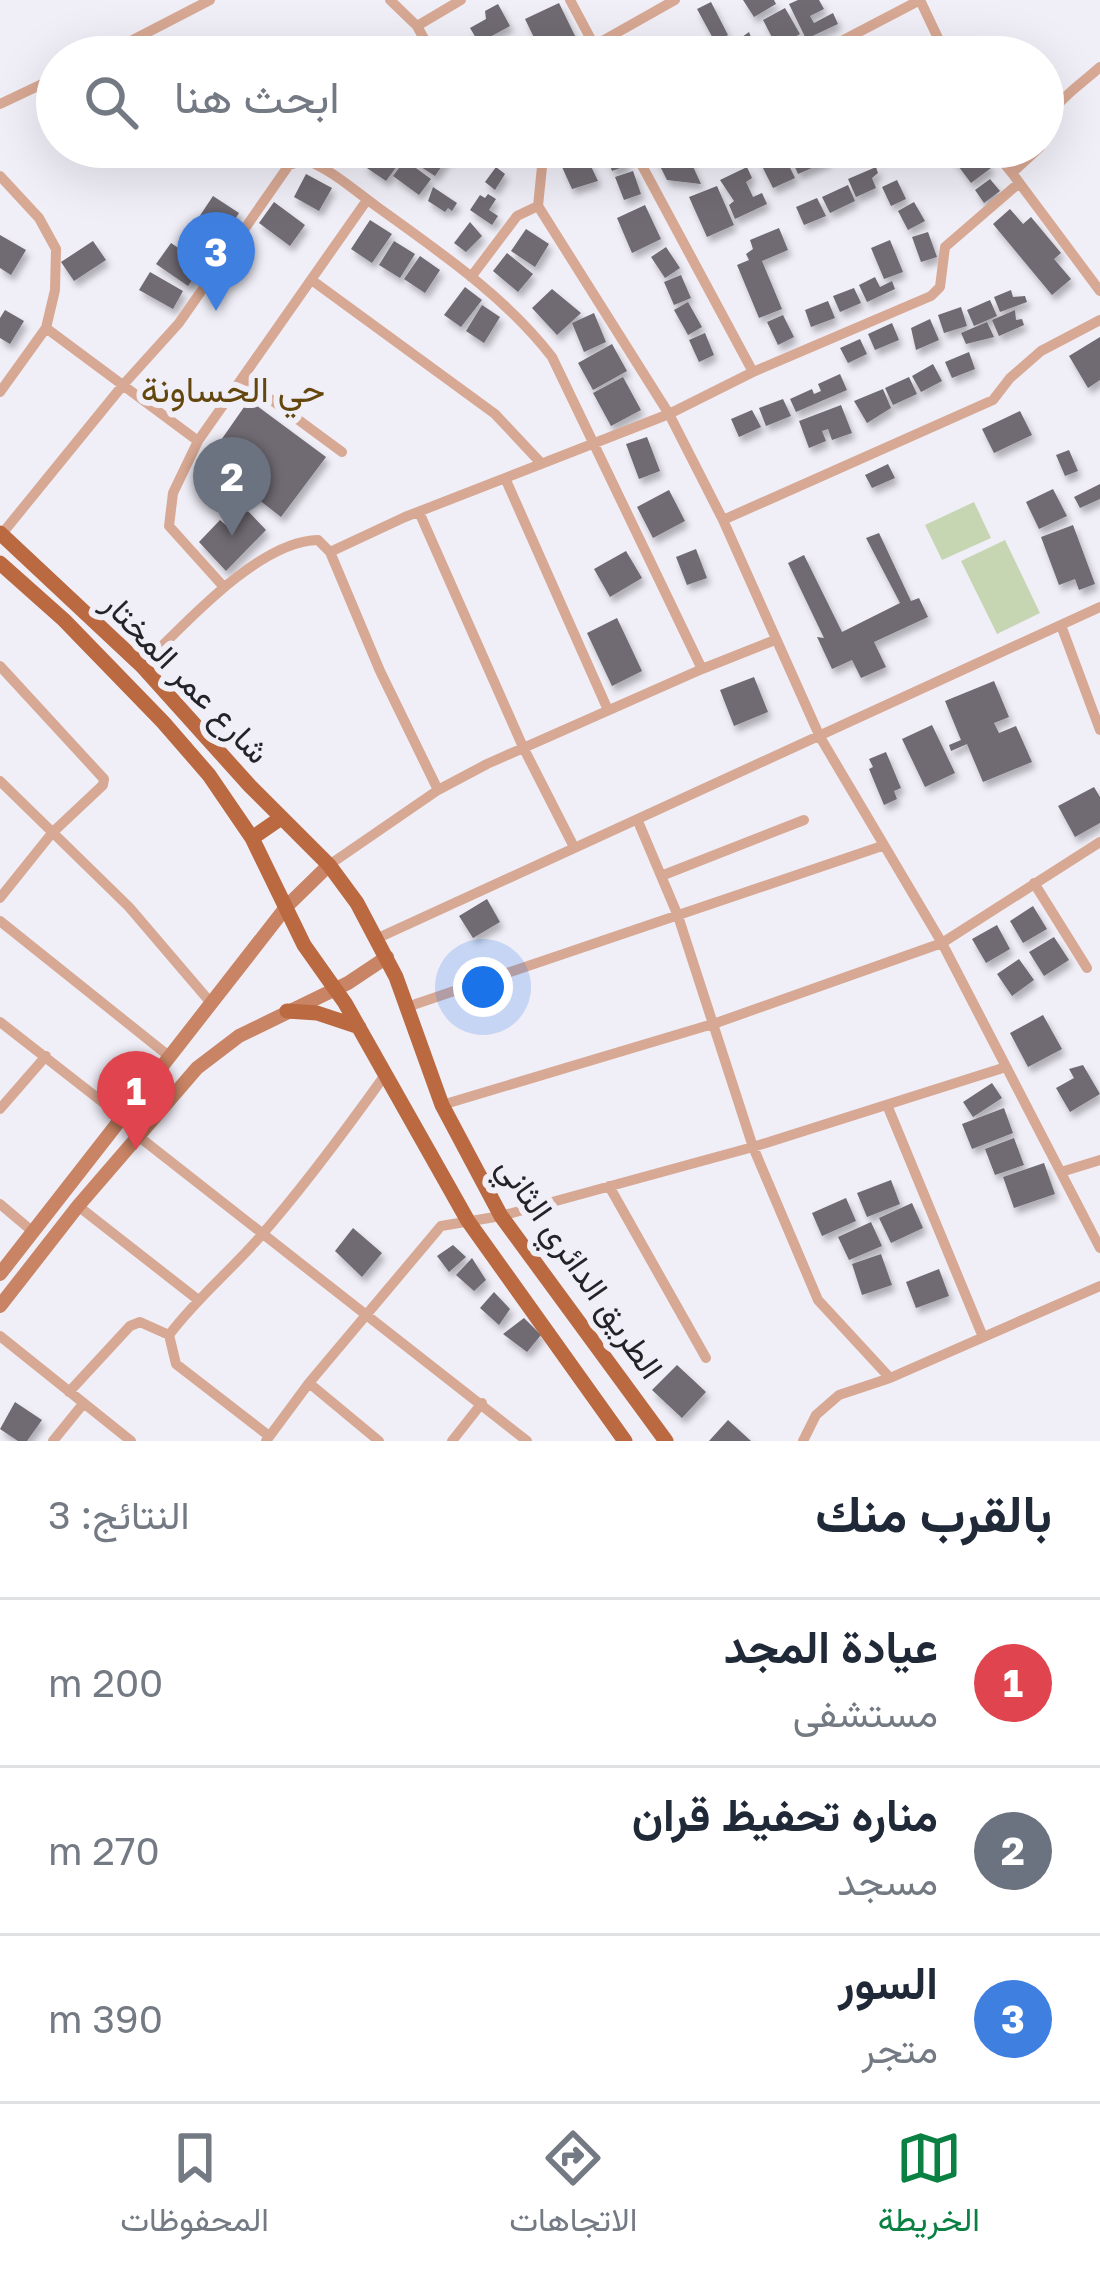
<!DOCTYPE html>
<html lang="ar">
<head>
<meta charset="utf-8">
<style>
	body { margin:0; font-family:"Golos Text",Vazirmatn,sans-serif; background:#f2f2f3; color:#1f2937; direction:rtl }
	.you { position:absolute; left:483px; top:987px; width:42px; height:42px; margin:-30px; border:9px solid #fff; border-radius:50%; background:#1a73e8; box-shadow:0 0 0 18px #1a73e833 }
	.badge { display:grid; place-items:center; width:78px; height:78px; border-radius:50%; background:#0b8043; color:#fff; font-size:39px; font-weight:700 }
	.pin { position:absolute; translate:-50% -99px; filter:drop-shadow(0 3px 6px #0008) }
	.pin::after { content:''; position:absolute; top:63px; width:42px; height:36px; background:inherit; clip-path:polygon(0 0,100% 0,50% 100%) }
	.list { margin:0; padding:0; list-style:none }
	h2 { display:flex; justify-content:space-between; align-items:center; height:156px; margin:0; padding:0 48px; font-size:51px }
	h2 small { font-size:39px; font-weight:400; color:#747a83 }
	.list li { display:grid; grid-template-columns:78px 1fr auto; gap:36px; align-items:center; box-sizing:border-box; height:168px; padding:0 48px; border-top:3px solid #e0e1e3 }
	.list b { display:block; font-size:45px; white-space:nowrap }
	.list p { margin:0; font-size:39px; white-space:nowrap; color:#747a83 }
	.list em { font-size:39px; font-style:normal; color:#747a83 }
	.icon { flex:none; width:66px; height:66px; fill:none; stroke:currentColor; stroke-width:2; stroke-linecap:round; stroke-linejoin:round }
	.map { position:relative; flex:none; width:1100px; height:1441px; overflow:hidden; direction:ltr }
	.search { position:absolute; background:#fff; box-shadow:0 12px 48px #0002; left:36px; right:36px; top:36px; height:132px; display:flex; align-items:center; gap:30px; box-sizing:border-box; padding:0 42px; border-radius:66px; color:#747a83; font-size:45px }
	.sheet { height:660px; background:#fff }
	nav { display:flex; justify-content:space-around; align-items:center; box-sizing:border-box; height:168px; border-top:3px solid #e0e1e3; background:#fff; font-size:33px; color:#747a83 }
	nav a { display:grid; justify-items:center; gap:6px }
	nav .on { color:#0b8043 }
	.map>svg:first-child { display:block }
	.green { fill:#c6d6b2 }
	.building { fill:#6f6a72; filter:url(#shadow) }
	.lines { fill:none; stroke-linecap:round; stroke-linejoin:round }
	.street { stroke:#d7a893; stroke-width:10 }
	.secondary { stroke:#c88464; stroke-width:14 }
	.primary { stroke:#bb6940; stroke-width:15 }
	.labels { text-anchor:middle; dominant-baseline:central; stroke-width:12; stroke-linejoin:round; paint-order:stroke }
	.street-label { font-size:33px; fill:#242327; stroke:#f0eef7 }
	.neighbourhood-label { font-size:36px; fill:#63470d; stroke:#f0eef7 }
</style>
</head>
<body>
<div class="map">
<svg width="1100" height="1441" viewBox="0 0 1100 1441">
	<defs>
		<filter id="shadow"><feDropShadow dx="3.5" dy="6" stdDeviation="3" flood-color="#0004"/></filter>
	</defs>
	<rect width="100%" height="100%" fill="#f0eef7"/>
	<path class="green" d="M974,502L991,538L942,560L925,525Z
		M1005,540L1040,613L997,634L961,561Z"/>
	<path class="building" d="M743,0H774L776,4L754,17Z
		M798,0H819L824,9L810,16L814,23L833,13L838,24L806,39L789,4Z
		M711,2L728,35L715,42L697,9Z
		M559,3L576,38L542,54L525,19Z
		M498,4L510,26L479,43L470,28L486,19L485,11Z
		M785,8L800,34L777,47L763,20Z
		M749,32L759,57H733L727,48Z
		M666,37L672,57H649L645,43Z
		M378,147H395L405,155L386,181L364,166Z
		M414,147H446L452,151L435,176L407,158Z
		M603,147H621L628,165L612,171Z
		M674,147H684L701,184L667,180L655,156Z
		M786,147H822L828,161L798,174Z
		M944,147H975L991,168L971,183Z
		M781,149L795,178L773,188L759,160Z
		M586,156L598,181L572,189L562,167Z
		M405,160L431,179L419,195L393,176Z
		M496,167L505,174L495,190L485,182Z
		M747,167L752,178L746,182L753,197L762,193L767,204L735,219L729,205L734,201L720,180Z
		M876,167L878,173L872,178L876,188L856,197L848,179Z
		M633,171L641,194L624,200L615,177Z
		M306,174L332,188L319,211L294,197Z
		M990,179L1000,191L984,203L975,190Z
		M897,180L906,199L891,206L882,187Z
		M848,185L855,201L830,213L822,197Z
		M717,186L734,225L707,237L689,197Z
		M433,187L457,203L452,211L448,208L445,212L428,201Z
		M488,194L496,199L489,210L498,216L492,225L470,210L480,195L485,198Z
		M213,196L239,213L223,238L197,220Z
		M817,198L826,216L804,225L796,207Z
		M274,202L305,225L290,246L259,223Z
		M914,202L925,221L908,230L898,211Z
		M645,205L661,239L632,253L617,218Z
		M1010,209L1023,224L1031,217L1061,253L1054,259L1071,279L1052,295L993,224Z
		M370,220L392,234L372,263L351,249Z
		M470,222L482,236L466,252L454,243Z
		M779,228L788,250L762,261L782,309L759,318L737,265L749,260L746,254L753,249L750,240Z
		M526,229L549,244L535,267L511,251Z
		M928,232L937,257L921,262L912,237Z
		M0,235L26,250L11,275L0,268Z
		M890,240L903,272L884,279L871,248Z
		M93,241L106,260L74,281L61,262Z
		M394,241L415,254L400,278L379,265Z
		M171,243L203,265L188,286L156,264Z
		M666,247L680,268L665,278L651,257Z
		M507,253L533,274L518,292L493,271Z
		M420,256L440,270L425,293L404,279Z
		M150,272L183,291L173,309L139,290Z
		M681,275L691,298L674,305L664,282Z
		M875,277L880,287L892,281L895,289L867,302L859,285Z
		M465,287L482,300L461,327L444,315Z
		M854,288L861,303L840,312L833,296Z
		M552,289L581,313L557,335L532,308Z
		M1011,290L1013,297L1025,296L1027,302L1000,312L994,297Z
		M990,300L997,316L974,326L967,310Z
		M828,301L835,318L811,327L805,310Z
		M688,302L702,327L688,335L674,310Z
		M482,305L500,317L484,343L466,331Z
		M961,307L967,326L944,333L938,315Z
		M5,310L24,321L10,344L0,338V318Z
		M1015,310L1016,320L1022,319L1024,325L999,336L992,320Z
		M594,313L606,342L584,352L572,323Z
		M783,315L794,337L778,345L767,322Z
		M930,319L939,340L916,350L911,328Z
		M987,322L994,337L966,344L961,333Z
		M892,323L899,340L875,350L868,334Z
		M705,333L714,355L699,362L689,340Z
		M1100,337V380L1088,388L1069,356Z
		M860,339L867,354L848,363L840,348Z
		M612,344L627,371L593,390L578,363Z
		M969,352L975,369L952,378L945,362Z
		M933,364L942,381L921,392L912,376Z
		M840,374L847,390L796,412L790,399L812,389L814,394L821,391L818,384Z
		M623,377L641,410L611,426L593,393Z
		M909,377L917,394L893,405L885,388Z
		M883,389L891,408L867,423L854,401Z
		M783,399L791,416L766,426L759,408Z
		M249,400L326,457L281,517L240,485L244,477L212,453Z
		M841,405L852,433L832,440L828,429L822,431L826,441L809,448L799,421Z
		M752,410L761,427L739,437L731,419Z
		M1020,411L1032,435L994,453L982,429Z
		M647,437L660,471L639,479L626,444Z
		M1069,450L1078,471L1065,476L1056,455Z
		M888,464L895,478L872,488L865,475Z
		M1100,484V499L1080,508L1074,497Z
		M1053,489L1067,516L1039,529L1026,502Z
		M669,490L685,521L653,538L637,507Z
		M244,507L266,530L226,571L199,542L220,520L228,527Z
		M1073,525L1095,584L1079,590L1075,579L1059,585L1041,537Z
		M879,533L911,601L919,598L928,617L874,642L886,667L861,678L852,660L832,669L817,637L824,638L788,563L804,555L842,632L900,603L866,538Z
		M696,549L707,578L687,585L676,557Z
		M626,551L642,578L610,597L594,569Z
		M617,618L642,671L612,686L587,633Z
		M754,677L768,712L734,726L720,690Z
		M994,681L1009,717L994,723L999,733L1016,726L1032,762L983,782L967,744L951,751L949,745L961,740L945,701Z
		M932,725L955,773L925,787L902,739Z
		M886,752L901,788L894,791L897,799L884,805L869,769L873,767L869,759Z
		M1094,787L1100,797V823L1075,837L1058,806Z
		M487,899L500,922L473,938L459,916Z
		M1033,906L1047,929L1023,943L1010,921Z
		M997,925L1010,949L986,963L972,939Z
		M1054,937L1069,960L1044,976L1029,952Z
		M1019,959L1034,980L1012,996L997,974Z
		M1043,1015L1062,1049L1028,1067L1010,1033Z
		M1083,1065L1100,1094L1070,1112L1056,1088L1074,1078L1069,1069Z
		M992,1083L1002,1098L973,1117L963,1102Z
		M1004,1108L1013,1133L972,1149L962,1124Z
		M1014,1138L1024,1165L995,1175L985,1149Z
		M1044,1163L1055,1194L1014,1208L1003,1177Z
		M891,1180L900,1204L867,1217L857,1193Z
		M846,1198L856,1221L822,1236L812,1213Z
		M912,1203L923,1228L891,1243L879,1218Z
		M871,1222L882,1246L849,1260L838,1237Z
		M353,1228L382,1253L362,1277L335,1251Z
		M453,1245L466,1257L449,1272L437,1256Z
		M881,1254L892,1285L862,1295L852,1264Z
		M472,1258L486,1280L474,1291L456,1275Z
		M939,1269L949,1296L916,1308L906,1282Z
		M494,1292L510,1309L499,1325L480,1308Z
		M524,1318L541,1335L527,1352L503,1334Z
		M677,1365L706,1392L682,1418L652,1390Z
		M15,1402L42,1420L27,1441H18L0,1429Z
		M728,1420L751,1441H709Z"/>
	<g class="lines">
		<path class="street" d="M390,0L417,26L434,57
			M570,0L594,45L596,57
			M920,0L947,57
			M417,26L461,0
			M100,57L210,0
			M574,57L675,0
			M811,57L920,0
			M0,104L57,77
			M1043,138C1045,106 1077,88 1100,67
			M503,147L542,158
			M544,147L538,206L669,414L723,520L820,737L942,943L1100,1248
			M632,147L753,372
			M991,147L1012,173
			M1040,147L1012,173L1100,291
			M0,176L39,218L56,249L55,290L46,328L0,392
			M471,277L517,216L538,206
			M313,281L495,414L540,462
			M46,328L198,441
			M243,379L342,452
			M505,478L608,710
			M419,512L523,747L574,847
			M723,520L993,400L1010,378L1041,351L1100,320
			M1,535L123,385L179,323L289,165L306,160C332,170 354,190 376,206C438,251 504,295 552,357L702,669
			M330,552L380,671L438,790
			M223,586L169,526L173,493L198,441L367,200
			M1062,628L1100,730
			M0,666L104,779L103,785L52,833L0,898
			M142,666C183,626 258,541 318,540L330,552L405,517L669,414L753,372L931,296L940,287L945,247L1019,183
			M0,781L129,907L211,1003
			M637,819L678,916L753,1147L818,1300L890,1378
			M329,865L438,790L487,764L702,669L775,640
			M661,876L804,820
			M1034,883L1087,968
			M0,921L170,1057
			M378,938L1100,607
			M407,1007L882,846
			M0,1022L123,1118
			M442,1105L716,1023L942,943L1100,842
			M887,1105L983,1337
			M0,1109L46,1056
			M138,1136L527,1441
			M1061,1172L1100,1160
			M609,1186L706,1358
			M0,1204L32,1231
			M78,1206L197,1299
			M169,1335L176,1364L269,1436
			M0,1336L131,1441
			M309,1383L379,1441
			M69,1392L130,1326L140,1322L169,1335C196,1299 229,1272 258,1239C304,1187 345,1131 385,1075
			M53,1441L83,1404
			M266,1441L309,1383L441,1226L501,1216L753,1147L1006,1067
			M452,1441L482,1403
			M803,1441L816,1415L839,1395L890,1378L1100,1286"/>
		<path class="secondary" d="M0,1274L287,906L329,865
			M0,1306L78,1206L197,1068L239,1036L348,983L387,957"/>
		<path class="primary" d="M0,533L142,666L250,786L329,865L357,903L396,977L442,1105L501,1216L666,1441
			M0,563L64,620L163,722L209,775L252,838L304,945L345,1003L468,1221L625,1441
			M252,838L281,818
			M287,1011L317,1013L359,1027"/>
	</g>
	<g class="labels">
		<g class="street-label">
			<text transform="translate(187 677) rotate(46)">شارع عمر المختار</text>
			<text transform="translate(581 1267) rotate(55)">الطريق الدائري الثاني</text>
		</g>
		<g class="neighbourhood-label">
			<text x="233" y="388">حي الحساونة</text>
		</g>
	</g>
</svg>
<div class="you"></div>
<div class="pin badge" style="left:136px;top:1150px;background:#e0444e">1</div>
<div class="pin badge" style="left:232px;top:536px;background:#6b7280">2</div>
<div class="pin badge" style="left:216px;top:311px;background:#3f7fe0">3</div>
<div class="search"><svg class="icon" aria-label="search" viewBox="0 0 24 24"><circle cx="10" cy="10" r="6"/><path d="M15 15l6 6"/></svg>ابحث هنا</div>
</div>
<section class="sheet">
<h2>بالقرب منك<small>النتائج: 3</small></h2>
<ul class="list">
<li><span class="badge" style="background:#e0444e">1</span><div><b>عيادة المجد</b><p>مستشفى</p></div><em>200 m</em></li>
<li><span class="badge" style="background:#6b7280">2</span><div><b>مناره تحفيظ قران</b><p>مسجد</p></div><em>270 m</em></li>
<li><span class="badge" style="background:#3f7fe0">3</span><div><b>السور</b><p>متجر</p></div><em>390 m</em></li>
</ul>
</section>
<nav>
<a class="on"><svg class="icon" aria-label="map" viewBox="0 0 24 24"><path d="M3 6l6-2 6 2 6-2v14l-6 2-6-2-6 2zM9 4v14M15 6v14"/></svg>الخريطة</a>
<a><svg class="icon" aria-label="directions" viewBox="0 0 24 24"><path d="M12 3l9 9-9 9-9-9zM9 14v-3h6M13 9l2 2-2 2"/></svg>الاتجاهات</a>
<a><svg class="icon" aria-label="saved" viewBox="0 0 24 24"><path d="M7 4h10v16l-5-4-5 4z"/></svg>المحفوظات</a>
</nav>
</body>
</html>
